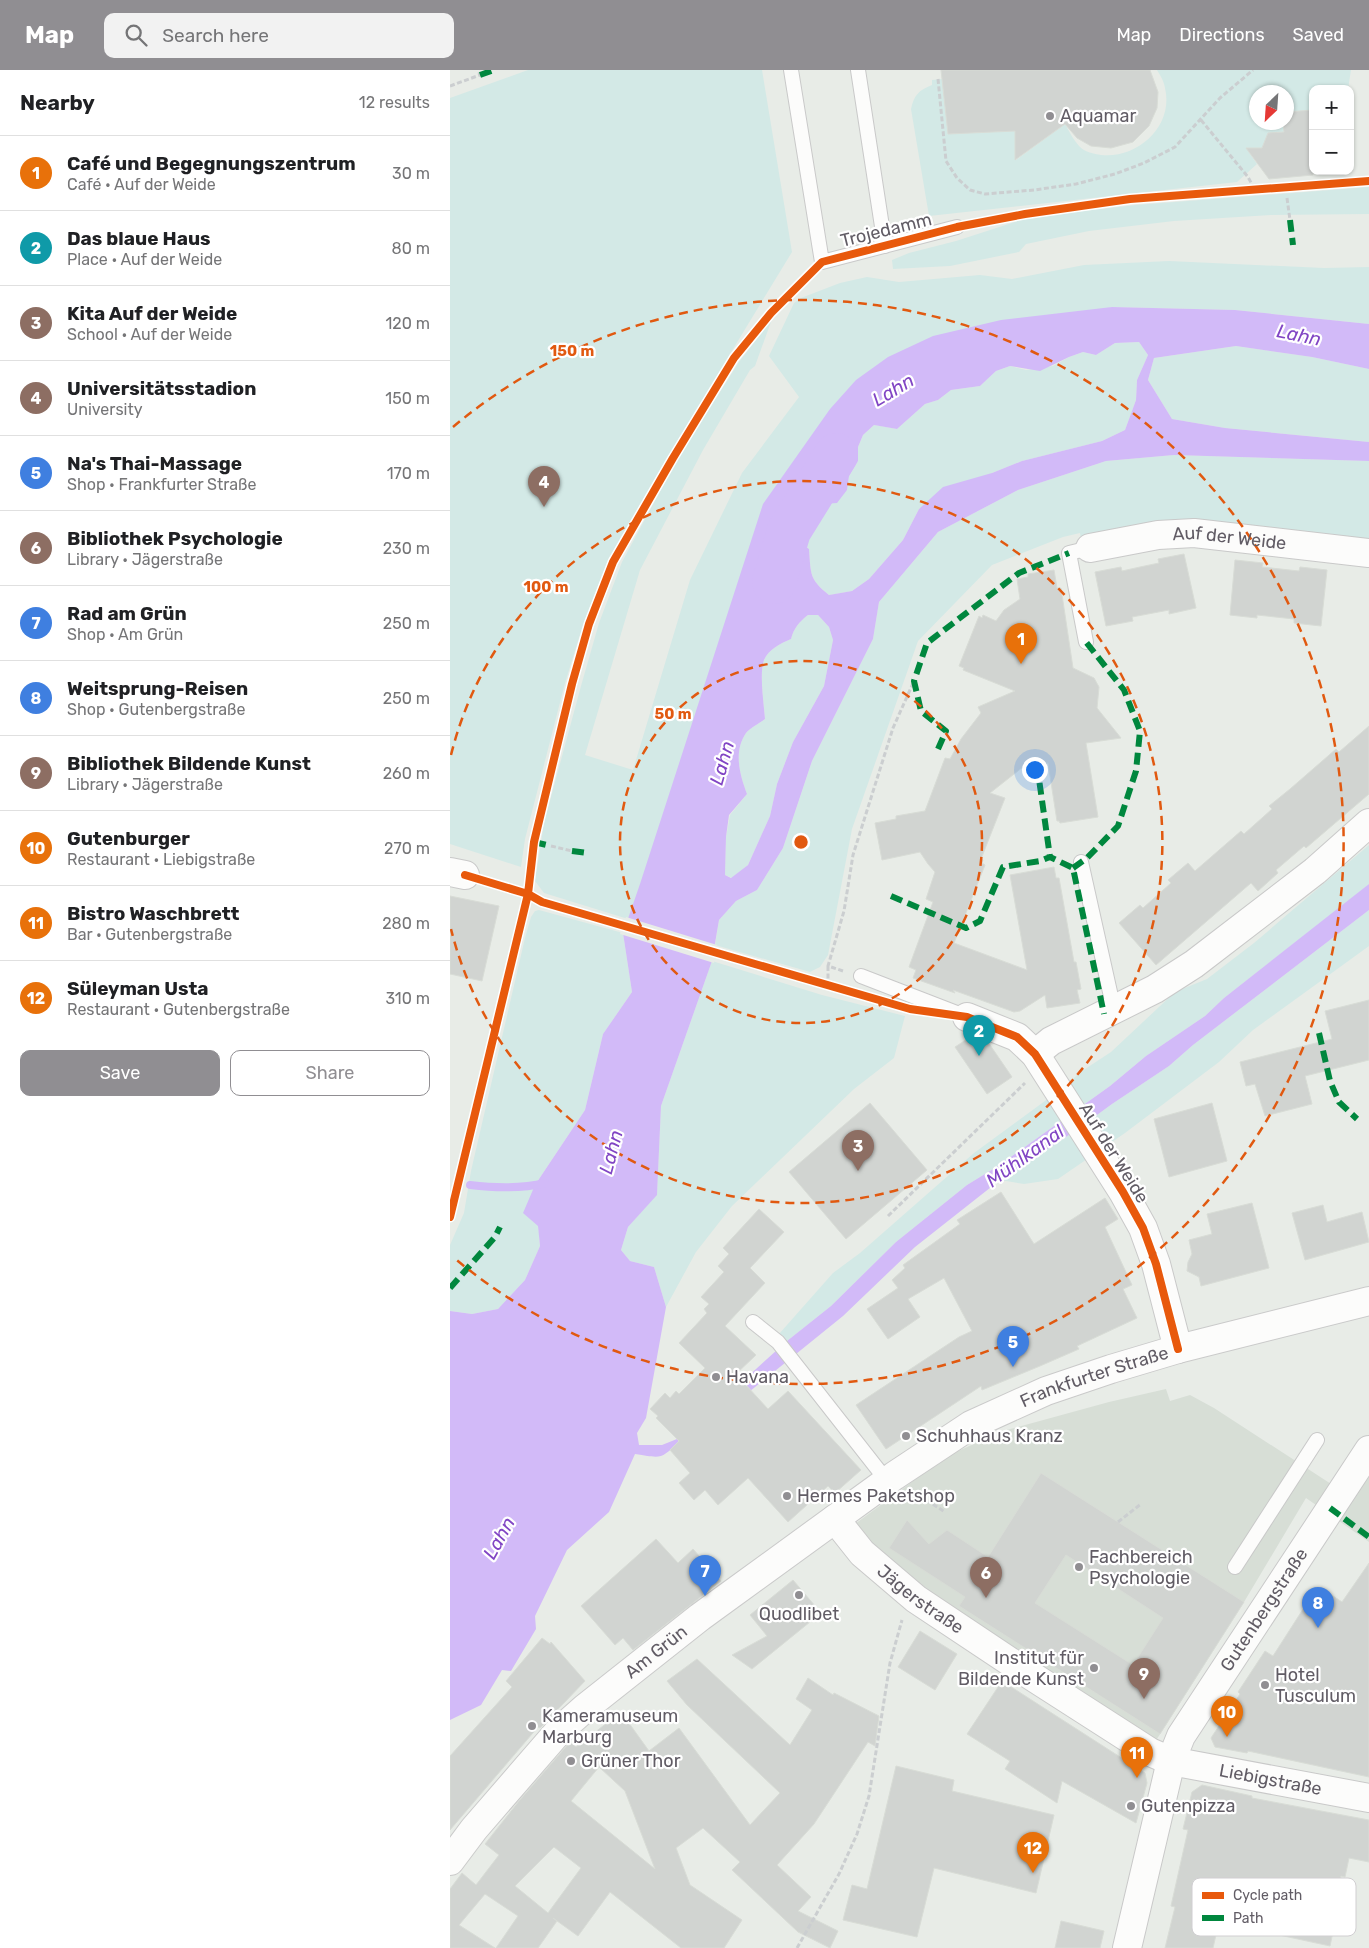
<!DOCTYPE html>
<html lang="en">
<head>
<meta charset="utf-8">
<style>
	body { margin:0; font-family:Rubik,sans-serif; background:#f2f2f2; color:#202124 }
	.controls { position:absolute; right:15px; top:15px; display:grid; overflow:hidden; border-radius:10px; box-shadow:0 1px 4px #0004 }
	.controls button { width:45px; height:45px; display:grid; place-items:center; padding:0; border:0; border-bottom:1px solid #e0e0e0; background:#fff; color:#202124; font:25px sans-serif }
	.compass { position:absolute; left:799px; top:15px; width:45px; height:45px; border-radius:50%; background:#fff; box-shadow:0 1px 4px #0004; rotate:205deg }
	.you { position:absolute; left:584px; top:699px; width:18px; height:18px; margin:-12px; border:4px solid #fff; border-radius:50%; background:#1a73e8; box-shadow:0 0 0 8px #1a73e833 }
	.badge { display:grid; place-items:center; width:32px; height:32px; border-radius:50%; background:#908e92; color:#fff; font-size:16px; font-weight:700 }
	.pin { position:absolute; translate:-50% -41px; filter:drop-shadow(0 1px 2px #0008) }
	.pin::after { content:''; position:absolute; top:26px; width:18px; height:15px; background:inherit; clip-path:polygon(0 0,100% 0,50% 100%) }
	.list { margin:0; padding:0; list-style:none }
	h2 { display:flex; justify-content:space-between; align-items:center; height:65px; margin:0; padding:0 20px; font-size:21px }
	h2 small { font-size:16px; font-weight:400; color:#757577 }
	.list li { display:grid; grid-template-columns:32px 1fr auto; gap:15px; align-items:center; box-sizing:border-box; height:75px; padding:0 20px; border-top:1px solid #e0e0e0 }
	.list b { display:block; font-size:19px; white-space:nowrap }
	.list p { margin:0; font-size:16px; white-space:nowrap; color:#757577 }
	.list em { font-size:16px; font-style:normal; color:#757577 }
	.actions { display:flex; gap:10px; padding:15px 20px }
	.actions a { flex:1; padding:11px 0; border:1px solid #908e92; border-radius:10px; text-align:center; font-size:18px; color:#908e92 }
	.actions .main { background:#908e92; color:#fff }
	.icon { flex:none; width:28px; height:28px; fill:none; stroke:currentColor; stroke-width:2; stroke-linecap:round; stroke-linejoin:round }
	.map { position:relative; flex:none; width:919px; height:1878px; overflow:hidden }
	header { display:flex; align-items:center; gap:30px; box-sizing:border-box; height:70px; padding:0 25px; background:#908e92; color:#fff }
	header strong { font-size:24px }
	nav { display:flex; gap:28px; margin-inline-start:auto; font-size:18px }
	.search { width:350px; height:45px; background:#f2f2f2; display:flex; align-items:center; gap:12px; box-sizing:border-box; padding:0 18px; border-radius:10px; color:#757577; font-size:19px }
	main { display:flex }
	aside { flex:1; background:#fff }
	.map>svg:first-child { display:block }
	.education { fill:#d7ded6 }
	.green { fill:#d3e9e6 }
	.water { fill:#d2baf8; fill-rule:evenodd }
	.pier { fill:#e8ece7 }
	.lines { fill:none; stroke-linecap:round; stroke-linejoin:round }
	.stream { stroke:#d2baf8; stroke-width:8 }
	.river { stroke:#d2baf8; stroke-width:44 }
	.building { fill:#d1d4d1; stroke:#d8dcd6; fill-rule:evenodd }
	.lane-casing { stroke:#c9c9c9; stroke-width:16 }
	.street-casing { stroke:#c9c9c9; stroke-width:30 }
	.secondary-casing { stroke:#cacaca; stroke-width:30 }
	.path { stroke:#cbced0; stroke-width:3; stroke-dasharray:5 2.5; stroke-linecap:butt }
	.lane { stroke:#fcfcfb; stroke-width:14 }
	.street { stroke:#fcfcfb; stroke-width:28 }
	.secondary { stroke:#fcfcfb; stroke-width:28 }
	.quiet { stroke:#00873e; stroke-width:6; stroke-dasharray:12 6; stroke-linecap:butt }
	.cycleway-casing { stroke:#fff; stroke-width:11 }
	.cycleway { stroke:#e8590c; stroke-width:8 }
	.ring { fill:none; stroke:#e15910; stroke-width:2.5; stroke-dasharray:9 6 }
	.poi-dot { fill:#908e92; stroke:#fff; stroke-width:2 }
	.labels { text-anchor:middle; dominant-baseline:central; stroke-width:4.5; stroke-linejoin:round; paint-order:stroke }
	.poi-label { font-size:18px; fill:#615c65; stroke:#fff; text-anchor:start }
	.street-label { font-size:18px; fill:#615c65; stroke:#fff }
	.water-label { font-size:19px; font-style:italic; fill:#8145c4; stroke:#fff }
	.key { fill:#fff; stroke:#d0ced1; stroke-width:1 }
	.key-label { font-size:14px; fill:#615c65 }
	.centre { fill:#e15910; stroke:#fff; stroke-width:2.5 }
	.ring-label { font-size:15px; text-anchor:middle; font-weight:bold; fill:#e15910; stroke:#fff; stroke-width:4.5; stroke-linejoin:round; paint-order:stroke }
</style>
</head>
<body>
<header>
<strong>Map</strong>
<div class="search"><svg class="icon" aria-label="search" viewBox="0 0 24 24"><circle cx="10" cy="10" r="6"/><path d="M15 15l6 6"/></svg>Search here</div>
<nav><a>Map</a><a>Directions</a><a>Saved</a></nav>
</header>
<main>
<aside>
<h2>Nearby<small>12 results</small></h2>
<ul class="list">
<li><span class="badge" style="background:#e8710a">1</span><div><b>Café und Begegnungszentrum</b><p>Café · Auf der Weide</p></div><em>30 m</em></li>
<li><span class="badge" style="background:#0f9aa8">2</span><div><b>Das blaue Haus</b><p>Place · Auf der Weide</p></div><em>80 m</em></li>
<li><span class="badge" style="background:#8d6e63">3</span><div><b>Kita Auf der Weide</b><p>School · Auf der Weide</p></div><em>120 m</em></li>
<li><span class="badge" style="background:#8d6e63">4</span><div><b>Universitätsstadion</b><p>University</p></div><em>150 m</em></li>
<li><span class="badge" style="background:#3f7fe0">5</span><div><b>Na's Thai-Massage</b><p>Shop · Frankfurter Straße</p></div><em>170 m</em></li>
<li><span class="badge" style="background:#8d6e63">6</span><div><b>Bibliothek Psychologie</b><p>Library · Jägerstraße</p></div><em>230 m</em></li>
<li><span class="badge" style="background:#3f7fe0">7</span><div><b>Rad am Grün</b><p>Shop · Am Grün</p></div><em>250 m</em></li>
<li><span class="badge" style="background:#3f7fe0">8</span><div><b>Weitsprung-Reisen</b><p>Shop · Gutenbergstraße</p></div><em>250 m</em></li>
<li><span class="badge" style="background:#8d6e63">9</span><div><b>Bibliothek Bildende Kunst</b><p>Library · Jägerstraße</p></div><em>260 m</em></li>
<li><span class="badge" style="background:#e8710a">10</span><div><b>Gutenburger</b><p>Restaurant · Liebigstraße</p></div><em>270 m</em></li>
<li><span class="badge" style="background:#e8710a">11</span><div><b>Bistro Waschbrett</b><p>Bar · Gutenbergstraße</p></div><em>280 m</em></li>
<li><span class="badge" style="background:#e8710a">12</span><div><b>Süleyman Usta</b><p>Restaurant · Gutenbergstraße</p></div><em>310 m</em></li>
</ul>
<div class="actions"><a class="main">Save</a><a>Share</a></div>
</aside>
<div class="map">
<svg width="919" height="1878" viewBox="0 0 919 1878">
	<rect width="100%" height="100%" fill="#e8ece7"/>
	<path class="education" d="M716,1319L720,1331L740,1325L764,1338L898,1425L919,1395V1472L856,1428L794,1532L705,1672L471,1519L417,1476L405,1454L497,1386L553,1361L659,1332Z"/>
	<path class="green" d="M78,0H312L342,182L218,386L159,488L133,555L115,613L75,769L71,797L0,774V28Z
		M707,0H901L898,19H863V40L837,42L836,22H806V52L833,53L834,62L818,63L812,78H801L798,81L807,94L787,112L479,146L461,39C464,25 469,20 482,15V10L492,9L498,64L565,61L566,90L615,54C619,61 624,71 630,77C635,82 644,84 651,85C688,89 724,56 715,18C714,11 710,5 707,0Z
		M919,117V144L821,145L724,151L639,161L576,174L569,182L500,196L443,199L442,190L459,183L506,171L580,147L686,135Z
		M719,191L874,198L919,197V254L785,240L662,237L380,339L178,849L94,823L85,811L94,753L131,616L149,553L172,492L228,388L289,292L322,249L305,296L300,300L253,380L190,500L135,685L183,700L240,510L292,403L349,327L319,286L344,233L351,228L390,213L417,207L449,212L530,205L562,209L634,195Z
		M689,272L698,285L687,310L686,330L675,360L652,371L572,391L542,403L469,439L453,470L419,509L402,521L379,525C359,509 361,504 359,479L343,467C340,450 348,441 362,431L373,434L397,420L399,406L408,391V377L413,365L424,355L447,359L475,334L488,330L501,320L530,316L546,301L560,296L576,300L603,296L619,287L633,282L646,285L665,273Z
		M786,276L862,287L919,299V372L775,358L722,349L698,310L704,288Z
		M724,385L919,391V474L632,476L630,463L613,467L542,495L468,571L402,759L378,885L370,897L360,902L265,875L269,850L286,831L307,820L333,778L362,691L423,569L429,532L488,462L568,420L656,391Z
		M358,545H368L379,557L383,570L374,616L343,672L327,714L320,746L298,795L282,808L275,805L276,767L280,745L297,724C290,705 283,682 296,663C300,658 310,653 315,649C314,634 309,604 314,590C318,580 331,573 341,569C344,558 349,552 358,545Z
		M919,775V814L906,825L774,928L755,946L696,986L660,1016L548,1096L517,1115L446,1172L381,1236L337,1271L329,1267V1264L383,1203L410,1183L524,1083L618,1014L629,1003L661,982L725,922L757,909L804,873Z
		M89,840L173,863L182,922L153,964L135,1040L85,1115L90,1176L75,1210L48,1239L22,1244L0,1241V1175L14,1143L21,1101L75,868L81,847L85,841Z
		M919,840V876L803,960L769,992L675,1063L608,1109L574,1114L550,1110L625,1061L662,1034L719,996L743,975Z
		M262,891L372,925L455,946L444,988L404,1019L282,1136L246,1182L216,1237L204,1197L180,1191L171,1180L178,1157L207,1124L211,1036Z"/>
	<path class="water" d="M662,237L785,240L919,254V299L862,287L786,276L704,288L698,310L722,349L775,358L919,372V391L724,385L656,391L568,420L488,462L429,532L423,569L362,691L333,778L307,820L286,831L269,850L262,891L211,1036L207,1125L178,1157L171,1180L180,1191L204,1197L216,1237L196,1348L187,1363L189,1375H212L227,1369L230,1371C210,1390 212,1388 185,1384L159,1442L117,1480L85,1546L86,1559L61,1601L52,1600L31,1635L0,1650V1241L22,1244L48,1239L75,1210L90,1176L88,1156L73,1143L85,1115L135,1040L153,964L182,922L173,863L190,814L313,434L380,339L406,310L438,287L483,266L551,250ZM689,272L698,285L687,310L686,330L675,360L652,371L572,391L542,403L493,417L469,439L453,470L419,509L402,521L379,525C359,509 361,504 359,479L343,467C340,450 348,441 362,432L373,434L387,433L397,420L399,406L408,391V377L413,365L424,355L447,359L475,334L488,330L501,320L530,316L546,301L560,296L590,301L619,287L633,282L646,285L665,273ZM358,545H368L379,557L383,570L374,616L343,672L327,714L320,746L298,795L281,808L275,805L276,767L279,745L297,724C290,705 283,682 296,663C300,658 310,653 315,649C314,634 309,604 314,590C318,580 331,573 341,569C344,558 349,552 358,545Z
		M919,814V840L743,975L719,996L662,1034L625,1061L550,1110L465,1177L393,1246L294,1326L288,1309H295L337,1271L381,1236L446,1172L517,1115L548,1096L660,1016L696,986L755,946L774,928Z"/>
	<path class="pier" d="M176,847L267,875L264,893L170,864Z"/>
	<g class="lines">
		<path class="stream" d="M20,1115C45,1118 71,1119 95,1113"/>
		<path class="river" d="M324,512L339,461L386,385"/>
	</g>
	<path class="building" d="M491,0H700L708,22L707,38L699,56L683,72L661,78L641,76L627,68L615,54L565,90V61L498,64Z
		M863,40V105L819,109L796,78H812L818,63L834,62L833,52H836V42Z
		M734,484L746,538L719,544V540L682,547L683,551L656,556L645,502L671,497L672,501L690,497L709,493L708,489Z
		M785,490L813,493L812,497L849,501L850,497L877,500L871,556L844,553V549L807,545V548L780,545Z
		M604,500L607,518H611L623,598L644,608L649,617L647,638L671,668L636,673L648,747L610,753L609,751H607L598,693L573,697L540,723L555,728L531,789L533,790L532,793L535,795L504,873L577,900L560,805L604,797L606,808H609L624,892H626L631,919L627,920L630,933L597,938L595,925L570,941L564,942L503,920L505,923L463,908L466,900L459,897L483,832L476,829L485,802L478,794L470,782L432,790L425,753L446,749V746L475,741L495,688L500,689L511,669L531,643L528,637L565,621L513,600L514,598L509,596L529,546L532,548L533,545L546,551L554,540L570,529L567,509L578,507V504Z
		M919,656V724L856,778L854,776L826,800L828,803L808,821L801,813L706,895L669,853L690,835L693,838L721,813L718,810L738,793L745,801L791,761L794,764L822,739L819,736L840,719L886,679L889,682Z
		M0,826L49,836L32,911L0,904Z
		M919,930V990L855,1006L862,1034L815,1046L805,1014L796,1016L790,992L882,969L875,941Z
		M522,966L538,972L562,1007L537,1024L505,977Z
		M420,1033L477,1100L396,1169L339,1102Z
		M762,1033L777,1091L719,1107L704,1049Z
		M551,1122L584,1174L655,1128L668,1149L655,1157L682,1215L673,1219L687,1248L627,1276L629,1279L590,1296L532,1320L531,1316L436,1379L406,1335L509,1267L522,1261L494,1208L458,1229L470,1247L438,1269L417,1239L448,1218L442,1210L455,1198L453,1195L510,1154L507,1150Z
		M802,1133L819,1198L751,1216L749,1207L737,1201L738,1192L742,1184L739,1170L762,1164L757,1144Z
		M873,1135L877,1152L912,1142L919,1172L855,1190L842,1143Z
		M309,1139L334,1162L300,1198L315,1213L275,1256L306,1285L286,1304L318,1339L338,1321L411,1400L385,1423L378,1416L338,1452L298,1408L268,1435L255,1420L244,1430L229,1413L240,1403L220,1380L229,1371L206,1348L208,1346L200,1339L215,1323L220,1328L226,1321L229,1324L255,1298L229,1273L257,1243L254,1239L259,1234L251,1227L274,1202L268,1196L279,1184L273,1178Z
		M591,1403L794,1532L710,1664L509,1536L515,1527L439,1478L457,1450L479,1474L497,1460L538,1487ZM616,1485L713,1548L683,1595L585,1533Z
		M206,1469L228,1493L243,1479L271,1511L183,1580L173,1568L165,1575L131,1536Z
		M919,1493V1707L798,1681L797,1683L765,1677L761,1668L790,1624L788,1622L815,1581L823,1586L864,1522L876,1529L880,1524L892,1532Z
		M343,1510L371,1543L302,1599L282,1585L317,1566L300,1545Z
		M470,1561L507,1584L485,1620L448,1597Z
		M92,1568L100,1574L101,1572L135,1611L90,1658L88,1657L0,1760V1686L62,1617L56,1611Z
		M247,1589L340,1675L362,1640L346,1629L358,1608L383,1625L384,1623L429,1646L425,1676L418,1672L364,1754L327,1795L361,1827L348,1841L388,1861L380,1878L348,1862L282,1800L290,1792L253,1758L226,1778L240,1815L292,1850L274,1878H231L160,1822L128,1866L103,1848L107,1851L88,1878H46L68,1846L35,1824L9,1855L45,1878H0V1819L12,1803L26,1815L49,1785L35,1774L69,1731L120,1672L126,1677L171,1642L199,1681L229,1658L300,1755L330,1723L237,1635L217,1611ZM149,1697L175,1721L205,1799L121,1731ZM104,1777L131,1798L98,1843L65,1816Z
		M552,1611L695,1703L697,1713L686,1753L612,1711L607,1733L555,1699L560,1691L517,1664Z
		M446,1696L504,1710L502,1721L604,1745L586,1823L484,1798L467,1867L393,1850L402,1815L417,1819Z
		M752,1715L802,1726V1728L919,1750V1792L899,1788L895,1807L891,1806L881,1856L884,1857L880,1876L769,1852L763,1878H715L725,1837L721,1836L738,1760L733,1759L742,1722Z
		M611,1851L654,1861L650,1878H605Z"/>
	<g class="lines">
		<g class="lane-casing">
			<path id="lane" d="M341,0L372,192L507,157
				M408,0L435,176
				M636,572L619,483L640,478
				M631,792L664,940
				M411,906L517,947
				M303,1252L328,1272L437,1411
				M785,1497L867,1370"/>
		</g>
		<g class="street-casing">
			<g id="street">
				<path id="s1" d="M640,478L708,465L744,463L919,483"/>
				<path d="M0,802L15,805"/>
				<path d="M517,947L567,967L585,984L673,1122L693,1158L706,1194L728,1279"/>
				<path d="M585,984L601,971L705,919L744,894L865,801L919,753"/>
				<path id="s2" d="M385,1449L412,1483L466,1529L577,1603L700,1682L721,1691L919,1728"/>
				<path id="s3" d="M677,1878L721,1691L731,1666L919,1380"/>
			</g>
		</g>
		<g class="secondary-casing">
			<g id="secondary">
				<path id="s4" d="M0,1791L24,1759L108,1662L135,1638L250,1547L444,1406L521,1355L596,1321L661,1299L728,1279L919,1231"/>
			</g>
		</g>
		<path class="path" d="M488,9L496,91L507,108L520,120L535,124L584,120L626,114L665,104L694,93L725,77L770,28L803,0
			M0,16L30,5L28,0
			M751,50L798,107L805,120
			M837,128L840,150
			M101,776L122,781
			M393,901L378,896L394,841L403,785L443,658L464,611
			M378,916V896
			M438,1146L575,1013
			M464,1422L495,1442
			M668,1452L691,1434
			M347,1878L389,1804L407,1764L419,1726L440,1593L452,1550"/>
		<use href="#lane" class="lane"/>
		<use href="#street" class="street"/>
		<use href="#secondary" class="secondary"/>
		<path class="quiet" d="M30,5L44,0
			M840,150L843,175
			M488,679L496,661L471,641L464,611L477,573L569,503L619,483
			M587,695L600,787
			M84,772L101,776
			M122,781L137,783
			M623,798L637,788L668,756L686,701L690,661L674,620L636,572
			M441,826L516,858L530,851L553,797L590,791L600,787L623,798L654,944
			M869,963L880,1011L889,1032L907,1049
			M0,1218L45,1167L50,1157
			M880,1438L919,1467"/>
		<g class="cycleway-casing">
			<path id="cycleway" d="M15,805L78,824L92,832L460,939L517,947L567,967L585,984L673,1122L693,1158L706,1194L728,1279
				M0,1147L78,824L84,772L122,614L139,554L163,492L223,388L284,288L321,243L372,192L507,157L575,144L680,129L919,111"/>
		</g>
		<use href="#cycleway" class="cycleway"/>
	</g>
	<g class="ring">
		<circle cx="351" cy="772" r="181"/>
		<path d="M1 685A361 361 0 1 1 1 859"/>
		<path d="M3 357A542 542 0 1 1 3 1187"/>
	</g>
	<g class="poi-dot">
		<circle cx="600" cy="46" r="5"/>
		<circle cx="266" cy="1307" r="5"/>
		<circle cx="456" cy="1366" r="5"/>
		<circle cx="337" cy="1426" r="5"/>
		<circle cx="629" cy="1497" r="5"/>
		<circle cx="349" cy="1525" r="5"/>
		<circle cx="644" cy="1598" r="5"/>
		<circle cx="815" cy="1615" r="5"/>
		<circle cx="82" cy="1656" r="5"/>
		<circle cx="121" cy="1691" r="5"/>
		<circle cx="681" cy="1736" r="5"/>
	</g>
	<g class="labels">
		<g class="poi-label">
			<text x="610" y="46">Aquamar</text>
			<text x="276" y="1307">Havana</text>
			<text x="466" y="1366">Schuhhaus Kranz</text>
			<text x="347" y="1426">Hermes Paketshop</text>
			<text x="639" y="1487">Fachbereich<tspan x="639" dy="21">Psychologie</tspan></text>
			<text x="349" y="1544" text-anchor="middle">Quodlibet</text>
			<text x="634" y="1588" text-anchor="end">Institut für<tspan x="634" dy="21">Bildende Kunst</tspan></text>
			<text x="825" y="1605">Hotel<tspan x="825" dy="21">Tusculum</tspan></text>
			<text x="92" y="1646">Kameramuseum<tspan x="92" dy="21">Marburg</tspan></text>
			<text x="131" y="1691">Grüner Thor</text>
			<text x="691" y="1736">Gutenpizza</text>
		</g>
		<g class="street-label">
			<text transform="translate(436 160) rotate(-14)">Trojedamm</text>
			<text stroke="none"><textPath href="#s1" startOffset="141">Auf der Weide</textPath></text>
			<text transform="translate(664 1083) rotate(58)">Auf der Weide</text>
			<text stroke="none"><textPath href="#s4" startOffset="816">Frankfurter Straße</textPath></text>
			<text stroke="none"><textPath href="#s2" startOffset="118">Jägerstraße</textPath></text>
			<text stroke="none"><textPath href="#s3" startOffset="370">Gutenbergstraße</textPath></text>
			<text stroke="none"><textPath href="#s4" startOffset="295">Am Grün</textPath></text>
			<text stroke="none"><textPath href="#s2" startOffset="518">Liebigstraße</textPath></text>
		</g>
		<g class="water-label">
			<text transform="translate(849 265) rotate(12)">Lahn</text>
			<text transform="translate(443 320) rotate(-31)">Lahn</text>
			<text transform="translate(272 693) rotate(-74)">Lahn</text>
			<text transform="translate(161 1082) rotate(-75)">Lahn</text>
			<text transform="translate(575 1086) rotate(-36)">Mühlkanal</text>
			<text transform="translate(49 1468) rotate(-61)">Lahn</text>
		</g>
	</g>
	<rect x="742" y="1808" width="164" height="58" rx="8" class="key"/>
	<rect x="752" y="1822" width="22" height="7" fill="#e8590c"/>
	<rect x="752" y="1845" width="22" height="6" fill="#00873e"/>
	<g class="key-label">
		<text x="783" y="1830">Cycle path</text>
		<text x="783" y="1853">Path</text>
	</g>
	<circle cx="351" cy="772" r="8" class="centre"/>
	<g class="ring-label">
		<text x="122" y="286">150 m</text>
		<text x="96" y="522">100 m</text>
		<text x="223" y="649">50 m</text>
	</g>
</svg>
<div class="controls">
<button>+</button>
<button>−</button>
</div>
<svg class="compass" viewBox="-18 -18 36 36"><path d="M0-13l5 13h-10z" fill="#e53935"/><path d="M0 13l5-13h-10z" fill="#757577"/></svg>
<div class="you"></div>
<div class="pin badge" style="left:571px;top:594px;background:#e8710a">1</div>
<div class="pin badge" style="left:529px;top:986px;background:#0f9aa8">2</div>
<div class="pin badge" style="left:408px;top:1101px;background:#8d6e63">3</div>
<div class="pin badge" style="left:94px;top:437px;background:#8d6e63">4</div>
<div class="pin badge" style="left:563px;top:1297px;background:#3f7fe0">5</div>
<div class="pin badge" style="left:536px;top:1528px;background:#8d6e63">6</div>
<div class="pin badge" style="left:255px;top:1526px;background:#3f7fe0">7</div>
<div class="pin badge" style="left:868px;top:1558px;background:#3f7fe0">8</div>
<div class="pin badge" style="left:694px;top:1629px;background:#8d6e63">9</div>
<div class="pin badge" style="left:777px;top:1667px;background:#e8710a">10</div>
<div class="pin badge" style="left:687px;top:1708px;background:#e8710a">11</div>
<div class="pin badge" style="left:583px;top:1803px;background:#e8710a">12</div>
</div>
</main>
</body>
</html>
